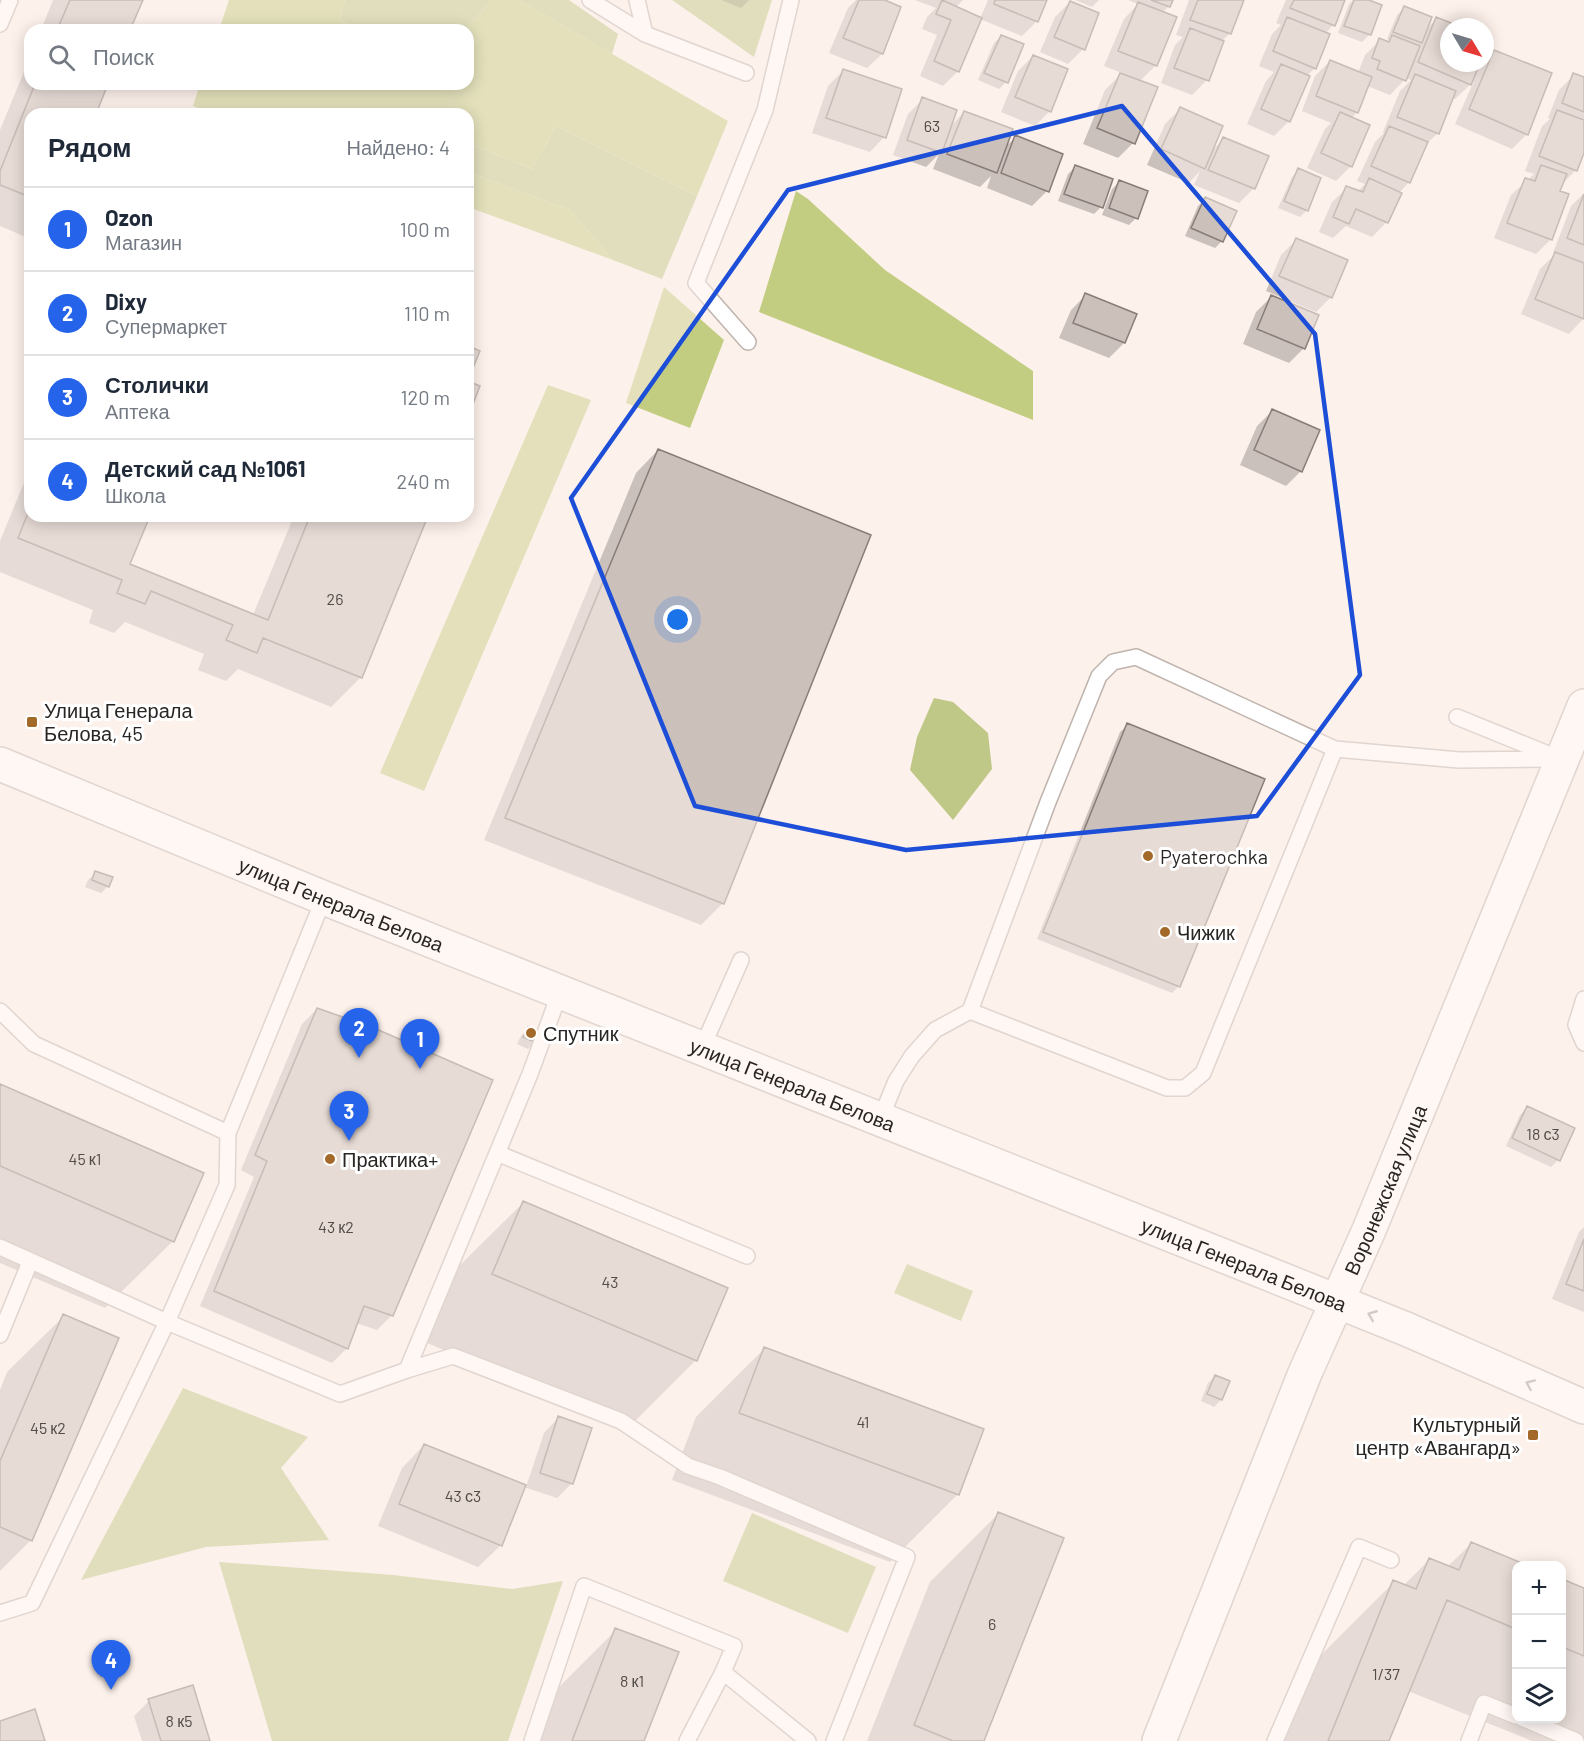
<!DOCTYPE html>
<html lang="ru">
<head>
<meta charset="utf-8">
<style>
	body { margin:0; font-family:Barlow,sans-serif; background:#f2f2f3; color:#1f2937 }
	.controls { position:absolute; right:18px; bottom:18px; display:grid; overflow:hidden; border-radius:12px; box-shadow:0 3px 15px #0003 }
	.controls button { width:54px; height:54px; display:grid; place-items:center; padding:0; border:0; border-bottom:2px solid #e0e1e3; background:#fff; color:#1f2937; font:30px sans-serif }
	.compass { position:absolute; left:1440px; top:18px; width:54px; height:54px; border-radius:50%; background:#fff; box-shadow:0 3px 15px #0003; rotate:128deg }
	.you { position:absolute; left:678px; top:620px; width:21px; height:21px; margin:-15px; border:4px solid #fff; border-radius:50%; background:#1a73e8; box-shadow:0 0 0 9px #1a73e833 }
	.badge { display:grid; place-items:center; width:39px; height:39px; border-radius:50%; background:#2563eb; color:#fff; font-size:20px; font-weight:700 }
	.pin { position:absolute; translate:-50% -50px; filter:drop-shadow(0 2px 3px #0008) }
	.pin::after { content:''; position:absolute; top:32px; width:21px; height:18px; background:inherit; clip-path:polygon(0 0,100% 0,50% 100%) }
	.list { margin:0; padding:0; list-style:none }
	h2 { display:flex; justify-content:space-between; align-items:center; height:78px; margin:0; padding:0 24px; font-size:26px }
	h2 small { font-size:20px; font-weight:400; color:#747a83 }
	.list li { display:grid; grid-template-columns:39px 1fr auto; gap:18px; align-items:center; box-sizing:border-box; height:84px; padding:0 24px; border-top:2px solid #e0e1e3 }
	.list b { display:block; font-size:22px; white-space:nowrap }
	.list p { margin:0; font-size:20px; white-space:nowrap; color:#747a83 }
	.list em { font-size:20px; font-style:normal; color:#747a83 }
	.icon { flex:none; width:33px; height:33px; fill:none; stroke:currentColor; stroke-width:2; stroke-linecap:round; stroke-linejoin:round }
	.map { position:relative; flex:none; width:1584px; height:1741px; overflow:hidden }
	.search { position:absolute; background:#fff; box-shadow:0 3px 15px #0003; left:24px; top:24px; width:450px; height:66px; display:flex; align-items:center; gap:15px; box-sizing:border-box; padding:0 21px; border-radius:18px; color:#747a83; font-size:22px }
	.panel { position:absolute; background:#fff; box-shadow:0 3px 15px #0003; left:24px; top:108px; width:450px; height:414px; border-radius:18px }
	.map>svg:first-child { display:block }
	.green { fill:#bfc886 }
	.forest { fill:#c3cd81 }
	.shadow { fill:#0003 }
	.building { fill:#ccc0bb; stroke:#887d78; stroke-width:1.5 }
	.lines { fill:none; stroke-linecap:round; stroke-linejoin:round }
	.service-casing { stroke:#bfb4ae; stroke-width:18 }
	.tertiary-casing { stroke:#bfb4ae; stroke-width:36 }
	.service { stroke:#fff; stroke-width:15 }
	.tertiary { stroke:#fff; stroke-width:33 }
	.oneway { stroke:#9f9d9c }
	.marked { fill:none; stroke:#1d4ed8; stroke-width:4.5; stroke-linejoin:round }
	.poi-dot { fill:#a36929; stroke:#fff; stroke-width:2 }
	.labels { text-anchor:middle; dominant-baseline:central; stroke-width:6; stroke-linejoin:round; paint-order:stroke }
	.number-label { font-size:16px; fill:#524c49 }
	.poi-label { font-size:20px; fill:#292523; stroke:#fff; text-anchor:start }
	.street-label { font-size:20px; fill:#292523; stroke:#fff }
</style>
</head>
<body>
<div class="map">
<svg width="1584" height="1741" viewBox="0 0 1584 1741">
	<rect width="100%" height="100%" fill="#fdf1eb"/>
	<path class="green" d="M345,0H492L465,30H361L340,20Z
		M519,0H569L618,34L612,54Z
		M672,0H772L754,57Z
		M556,126L697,196L662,279L613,260L570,210L468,172V143L532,169Z
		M934,698L953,702L988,733L992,769L953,820L910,770L917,737Z
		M907,1264L973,1291L961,1321L894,1293Z
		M183,1388L308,1437L281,1468L329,1540L206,1547L81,1580Z
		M752,1513L876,1567L848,1633L723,1581Z
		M219,1562L393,1575L512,1589L563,1581L508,1741H272Z"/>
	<path class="forest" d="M229,0H345L340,20L361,30H219Z
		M492,0H519L728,121L697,196L556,126L532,169L468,143V114H215L193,106L200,84H468V30H465Z
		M468,172L570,210L613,260L468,207Z
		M796,191L808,199L885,270L1033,371V420L759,312Z
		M664,287L724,340L690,428L626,403Z
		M548,385L591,400L424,791L380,773Z"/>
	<path class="shadow" d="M53,0H141L129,30H41Z
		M721,0H749L741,8Z
		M856,0H881L882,54L867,68L829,53L848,8Z
		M915,0H963L955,8L980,19L988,0H1045L1036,22L1022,36L980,19L958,71L943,86L920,76L937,35L922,29L927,17L936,8Z
		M1075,0H1099L1092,7Z
		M1128,0H1171L1169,6L1162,13L1156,65L1139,82L1133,143L1118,158L1083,144L1105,90L1122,73L1104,66L1124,19L1138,4Z
		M1189,0H1242L1230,33L1221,42L1207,80L1192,95L1161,83L1175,45L1183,37L1176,35Z
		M1286,0H1344L1333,25L1325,34L1315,68L1307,76L1289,121L1274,136L1247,124L1266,81L1274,72L1259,66L1272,34L1281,25L1276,23Z
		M1353,0H1365L1380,6L1369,35L1362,42L1338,33L1349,4Z
		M1070,2L1083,49L1068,64L1040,52L1055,17Z
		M1404,8L1426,29L1437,19L1457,27H1449V63H1479L1475,71L1495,52L1527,134L1512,149L1455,124L1474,81L1455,99L1452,98L1438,133L1425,145L1409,182L1399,193L1387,222L1372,237L1346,226L1333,238L1319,232L1332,202L1347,188L1357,192L1365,184L1357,181L1375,142L1384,133L1383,132L1400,91L1411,80L1406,78L1390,95L1367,86L1357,112L1351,119V166L1336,181L1307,168L1325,129L1331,123L1302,111L1315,76L1330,61L1358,73L1365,55L1380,40L1386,43L1389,40L1387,39L1397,15Z
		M1002,36L1006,82L999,89L978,80L994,43Z
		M1033,56L1050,111L1035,126L1001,112L1018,71Z
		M30,57V84H107L94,114H30V233L26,237L0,226V130Z
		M843,71L884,137L870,152L812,133L828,86Z
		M1574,75L1584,79V149L1576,170L1561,185L1551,239L1536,254L1494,238L1511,195L1534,174L1525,171L1542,126L1550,119L1548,118L1559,90Z
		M923,99L950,127L964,112L1004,148L1016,137L1047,191L1032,206L987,188L991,176L980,187L933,169L939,154L926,167L893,155L908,114Z
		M1180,109L1211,152L1223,139L1254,188L1239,203L1194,185L1200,171L1189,183L1147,165L1165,124Z
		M1075,167L1101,207L1094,214L1058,201L1068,174Z
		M1299,170L1307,210L1300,217L1278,208L1292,177Z
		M1119,182L1136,218L1129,225L1102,215L1112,189Z
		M1584,193V318L1569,334L1521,314L1540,269L1555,254L1553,253L1571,206Z
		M1205,199L1222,241L1215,248L1185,236L1198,206Z
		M1296,240L1331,297L1316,312L1266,291L1281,255Z
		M1086,295L1135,315L1124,343L1109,358L1059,338L1071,310Z
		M1271,297L1304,348L1289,363L1243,344L1256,312Z
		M1272,411L1301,471L1286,486L1240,465L1257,426Z
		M658,450L723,903L701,925L484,840L636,473Z
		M30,468V516H148L128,565L253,615L294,516H426L361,677L331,707L238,669L226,681L198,670L204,654L125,622L114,633L89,623L93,610L0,572V541Z
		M1128,725L1179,986L1172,993L1037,939L1120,732Z
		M96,873L108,886L101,893L85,887L88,880Z
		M317,1009L392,1315L377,1330L356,1323L347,1348L332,1363L200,1306L254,1177L241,1170L302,1024Z
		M528,1029L535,1042L528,1049L517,1044L521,1036Z
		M0,1086L173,1241L105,1308L0,1263Z
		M1527,1108L1558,1160L1551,1167L1506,1146L1520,1115Z
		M523,1203L696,1360L628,1428L425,1342L455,1270Z
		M1584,1227V1312L1552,1299L1579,1232Z
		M64,1316L31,1540L0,1571V1390L7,1372Z
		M764,1349L958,1494L890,1562L672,1480L696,1417Z
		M1215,1376L1228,1382L1221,1400L1214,1407L1201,1401L1208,1383Z
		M558,1418L572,1483L557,1498L524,1487L501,1545L478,1567L378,1526L402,1468L424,1445L526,1487L544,1433Z
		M998,1514L982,1741H867L930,1582Z
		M1471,1544L1516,1566V1718H1562V1580L1584,1590V1741H1532L1408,1691L1387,1741H1284L1318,1658L1394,1582L1403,1586L1429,1560L1447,1567Z
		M616,1630L643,1741H538L560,1686Z
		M149,1701L209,1741H142L134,1716Z"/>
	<path class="building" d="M70,0H143L130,30H57Z
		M859,0H885L901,7L883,54L843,38Z
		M942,0L982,18L959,72L934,61L951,20L936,14Z
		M995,0H1047L1038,22L994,4Z
		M1151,0H1173L1170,7Z
		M1198,0H1244L1231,34L1190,20Z
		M1294,0H1345L1335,26L1290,8Z
		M1354,0H1369L1382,5L1371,35L1344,26Z
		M1070,1L1099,13L1085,50L1054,37Z
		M1138,2L1177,17L1157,66L1118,51Z
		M1404,6L1432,17L1422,43L1393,32Z
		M1287,17L1330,34L1316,69L1273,51Z
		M1436,17L1461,27H1449V63H1480L1471,85L1418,62Z
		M1190,28L1224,41L1209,81L1174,68Z
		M1001,35L1024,44L1008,83L984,73Z
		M1392,35L1420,46L1406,81L1377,69L1380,61L1372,58L1379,38L1389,42Z
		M1485,37L1490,39L1485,52Z
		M1494,50L1552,73L1528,135L1469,109Z
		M1033,55L1068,69L1051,112L1015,97Z
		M1330,60L1372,77L1358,113L1316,96Z
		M1281,64L1310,76L1290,122L1261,109Z
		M843,69L902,89L886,138L826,118Z
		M1120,73L1158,87L1135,144L1097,128Z
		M1573,73L1584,77V112L1562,103Z
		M1415,74L1456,91L1439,134L1397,117Z
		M35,84H108L96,114H30V197L0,185V171Z
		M922,97L957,110L942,153L907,140Z
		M1180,107L1223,126L1205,169L1161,149Z
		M1557,110L1584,120V153L1577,171L1539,156Z
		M964,111L1013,129L997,173L947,154Z
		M1340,112L1370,125L1352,167L1321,153Z
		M1389,126L1428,142L1410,183L1371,166Z
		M1015,135L1063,154L1049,192L1001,173Z
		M1223,137L1269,156L1255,189L1208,170Z
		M1075,165L1113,179L1103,208L1064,194Z
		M1541,165L1567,174L1560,191L1569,194L1552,240L1507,223L1525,178L1535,181Z
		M1298,168L1321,178L1308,211L1284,201Z
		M1369,178L1402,193L1388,223L1356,209L1349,224L1333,217L1346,186L1363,192Z
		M1119,180L1148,191L1138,219L1109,208Z
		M1584,194V245L1567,238Z
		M1205,197L1237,211L1223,242L1191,228Z
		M1296,238L1348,260L1332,298L1279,276Z
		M1555,252L1584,263V319L1535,299Z
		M1085,293L1137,314L1125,343L1073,323Z
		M1271,295L1319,315L1305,349L1257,329Z
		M468,346L480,351L468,380Z
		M468,381L480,386L468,417Z
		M1272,409L1320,430L1302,472L1254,450Z
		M658,449L871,535L724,904L505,818Z
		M30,508V516H150L130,564L268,620L310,516H428L362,678L263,638L257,653L226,640L233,625L151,591L145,604L117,593L122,580L18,538Z
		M1127,723L1265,779L1180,987L1043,932Z
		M95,871L113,877L109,887L92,880Z
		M317,1008L374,1028L493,1080L393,1316L364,1306L348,1349L214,1291L267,1161L255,1155Z
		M528,1027L541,1033L537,1043L523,1037Z
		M0,1084L204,1173L174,1242L0,1166Z
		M1527,1106L1575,1128L1560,1161L1512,1138Z
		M523,1201L728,1288L697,1361L492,1274Z
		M1584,1239V1291L1566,1284Z
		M63,1314L119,1338L32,1541L0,1527V1461Z
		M764,1347L984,1429L959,1495L739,1413Z
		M1215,1375L1230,1381L1222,1400L1207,1394Z
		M558,1416L592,1428L573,1484L540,1473Z
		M424,1444L526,1485L502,1546L399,1504Z
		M998,1512L1064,1538L984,1741H953L914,1725Z
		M1471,1542L1529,1566H1516V1629L1447,1600L1389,1741H1328L1393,1580L1416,1589L1429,1558L1459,1570Z
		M1562,1579L1584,1588V1656L1562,1647Z
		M615,1628L679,1652L644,1741H572Z
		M193,1685L210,1741H161L148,1699Z
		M35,1709L45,1741H0V1721Z"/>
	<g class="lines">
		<g class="service-casing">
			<path id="service" d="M590,0L645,34L746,73
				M637,0L645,34
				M0,24L10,0
				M748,342L696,283L765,110L791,0
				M1457,717L1553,756
				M1584,999L1576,1025L1584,1043
				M0,1011L34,1044L228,1133
				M970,1011L1167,1088H1185L1203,1073L1335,749
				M702,1048L741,960
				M880,1120L896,1081L912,1056L935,1030L970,1011L1048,802L1099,676L1113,662L1136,657L1335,749L1459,760L1562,759
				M497,1153L747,1256
				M0,1247L167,1322L340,1394L407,1370L453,1356L621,1421L688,1466L720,1477L907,1557L834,1741
				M0,1335L30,1262
				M407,1370L530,1074L560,992
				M0,1613L32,1603L167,1322L227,1185L228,1133L324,898
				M1522,1718L1576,1741
				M532,1741L584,1586L734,1646L723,1672
				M687,1741L723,1672L808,1741
				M1275,1741L1359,1547L1391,1560
				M1469,1741L1484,1703L1516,1716"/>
		</g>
		<g class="tertiary-casing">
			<g id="tertiary">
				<path id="s1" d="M0,764L324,898L1254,1268L1406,1329L1584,1407"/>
				<path id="s2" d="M1159,1741L1305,1373L1369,1230L1584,706"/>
			</g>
		</g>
		<use href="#service" class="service"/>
		<use href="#tertiary" class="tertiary"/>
	</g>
	<defs><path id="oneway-chevron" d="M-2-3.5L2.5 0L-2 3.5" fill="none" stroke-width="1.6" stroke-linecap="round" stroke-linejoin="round" transform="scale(1.5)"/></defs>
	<g class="oneway">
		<use href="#oneway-chevron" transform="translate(1372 1315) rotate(-158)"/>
		<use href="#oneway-chevron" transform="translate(1530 1384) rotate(-156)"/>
	</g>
	<path d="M0 0H1584V1741H0ZM1122,106L1315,334L1360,675L1257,816L906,850L695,806L571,498L788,190Z" fill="#fdf1eb" fill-opacity=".55" fill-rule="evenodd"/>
	<path class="marked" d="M1122,106L1315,334L1360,675L1257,816L906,850L695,806L571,498L788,190Z"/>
	<g class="poi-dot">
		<rect x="26" y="716" width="12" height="12" rx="3"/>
		<circle cx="1148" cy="856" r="6"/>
		<circle cx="1165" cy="932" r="6"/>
		<circle cx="531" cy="1033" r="6"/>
		<circle cx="330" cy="1159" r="6"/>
		<rect x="1527" y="1429" width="12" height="12" rx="3"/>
	</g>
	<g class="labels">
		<g class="number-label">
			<text x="932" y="125">63</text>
			<text x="335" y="598">26</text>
			<text x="1543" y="1133">18 с3</text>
			<text x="85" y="1158">45 к1</text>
			<text x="336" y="1226">43 к2</text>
			<text x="610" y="1281">43</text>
			<text x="863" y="1421">41</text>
			<text x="48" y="1427">45 к2</text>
			<text x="463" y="1495">43 с3</text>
			<text x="992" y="1623">6</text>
			<text x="1386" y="1673">1/37</text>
			<text x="632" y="1680">8 к1</text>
			<text x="179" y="1720">8 к5</text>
		</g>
		<g class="poi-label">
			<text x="44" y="710">Улица Генерала<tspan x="44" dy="23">Белова, 45</tspan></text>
			<text x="1160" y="856">Pyaterochka</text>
			<text x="1177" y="932">Чижик</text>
			<text x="543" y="1033">Спутник</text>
			<text x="342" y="1159">Практика+</text>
			<text x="1521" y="1424" text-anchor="end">Культурный<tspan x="1521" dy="23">центр «Авангард»</tspan></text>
		</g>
		<g class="street-label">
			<text stroke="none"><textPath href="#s1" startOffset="369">улица Генерала Белова</textPath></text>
			<text stroke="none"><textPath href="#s1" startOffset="855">улица Генерала Белова</textPath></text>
			<text stroke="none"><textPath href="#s2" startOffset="596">Воронежская улица</textPath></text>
			<text stroke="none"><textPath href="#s1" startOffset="1341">улица Генерала Белова</textPath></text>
		</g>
	</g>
</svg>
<div class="controls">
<button>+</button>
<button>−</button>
<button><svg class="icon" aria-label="layers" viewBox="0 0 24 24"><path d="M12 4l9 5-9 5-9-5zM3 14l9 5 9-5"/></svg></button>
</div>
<svg class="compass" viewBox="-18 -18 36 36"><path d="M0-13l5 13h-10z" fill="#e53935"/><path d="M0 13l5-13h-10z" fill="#747a83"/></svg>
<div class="you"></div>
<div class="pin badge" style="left:420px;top:1069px">1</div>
<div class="pin badge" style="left:359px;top:1058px">2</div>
<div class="pin badge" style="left:349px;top:1141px">3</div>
<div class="pin badge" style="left:111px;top:1690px">4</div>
<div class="search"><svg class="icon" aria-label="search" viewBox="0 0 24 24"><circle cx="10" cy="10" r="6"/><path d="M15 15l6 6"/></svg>Поиск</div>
<section class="panel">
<h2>Рядом<small>Найдено: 4</small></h2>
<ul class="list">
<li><span class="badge">1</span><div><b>Ozon</b><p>Магазин</p></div><em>100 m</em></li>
<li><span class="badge">2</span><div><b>Dixy</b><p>Супермаркет</p></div><em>110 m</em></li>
<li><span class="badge">3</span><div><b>Столички</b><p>Аптека</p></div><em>120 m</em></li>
<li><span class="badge">4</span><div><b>Детский сад №1061</b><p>Школа</p></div><em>240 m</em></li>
</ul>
</section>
</div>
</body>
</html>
